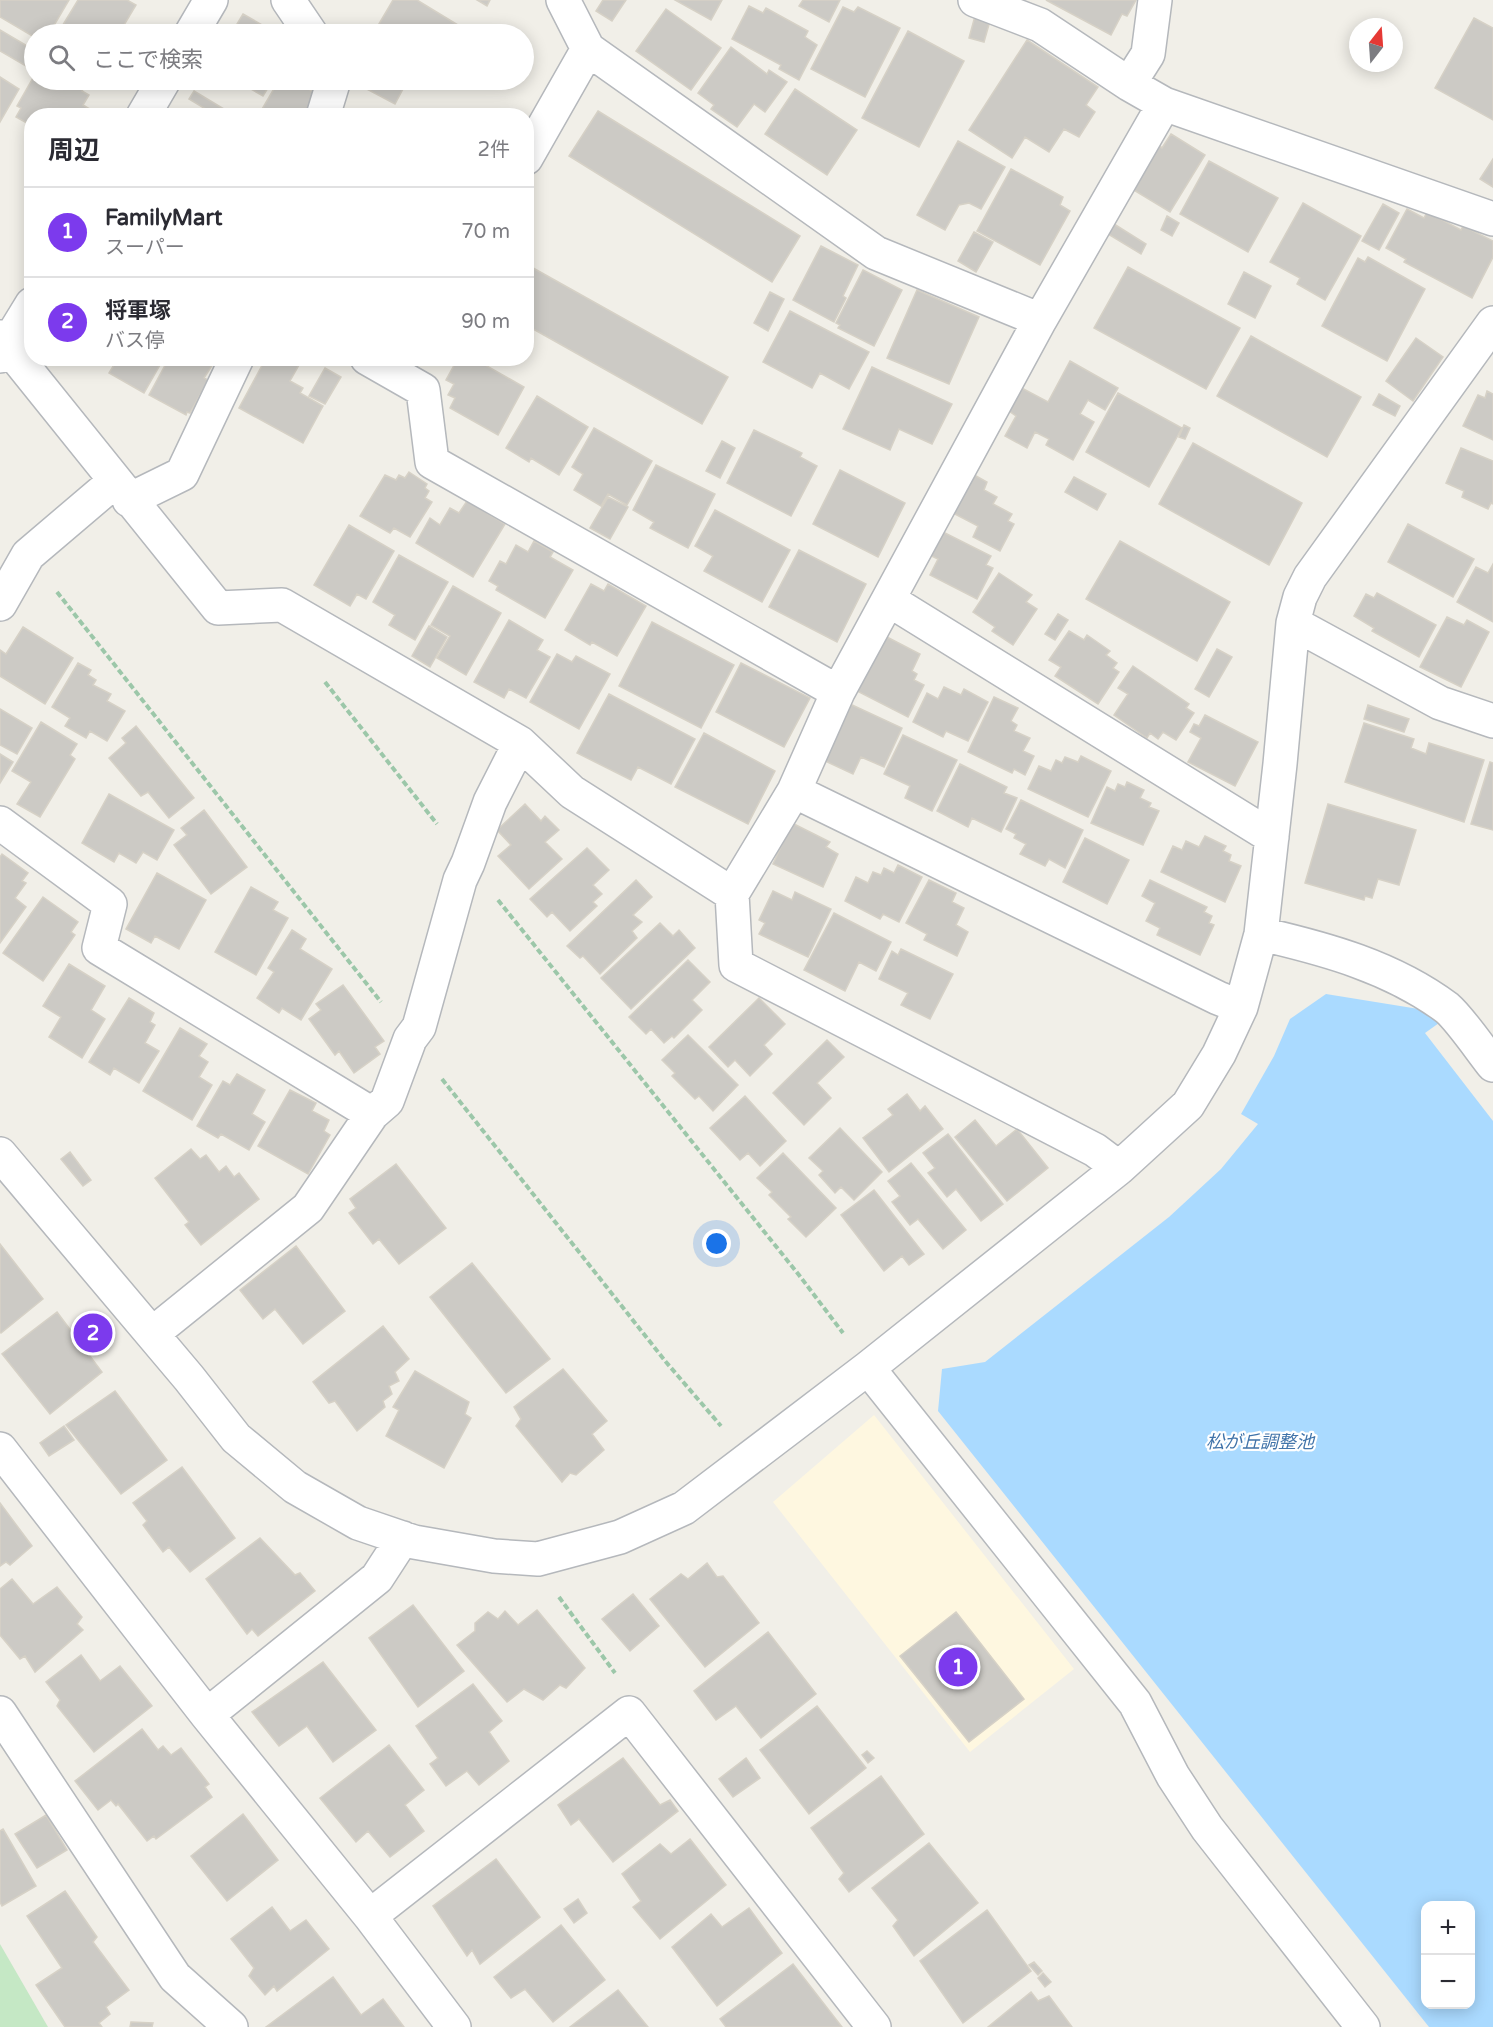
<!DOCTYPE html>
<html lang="ja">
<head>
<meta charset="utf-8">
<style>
	body { margin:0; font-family:"Varela Round","Noto Sans JP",sans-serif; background:#f2f2f3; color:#2b2b33 }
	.controls { position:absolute; right:18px; bottom:18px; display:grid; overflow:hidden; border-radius:12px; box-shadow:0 3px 15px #0003 }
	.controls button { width:54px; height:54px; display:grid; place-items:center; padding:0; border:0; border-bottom:2px solid #e1e1e2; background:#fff; color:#2b2b33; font:30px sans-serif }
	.compass { position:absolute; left:1349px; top:18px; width:54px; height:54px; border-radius:50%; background:#fff; box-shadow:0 3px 15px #0003; rotate:17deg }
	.you { position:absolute; left:717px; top:1244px; width:21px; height:21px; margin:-15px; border:4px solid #fff; border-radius:50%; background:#1a73e8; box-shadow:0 0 0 9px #1a73e833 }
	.badge { display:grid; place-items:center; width:39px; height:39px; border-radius:50%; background:#7c3aed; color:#fff; font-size:20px; font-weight:700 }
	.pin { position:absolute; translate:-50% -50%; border:3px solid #fff; box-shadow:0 2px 6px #0006 }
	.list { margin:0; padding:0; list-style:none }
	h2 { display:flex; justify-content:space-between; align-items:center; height:78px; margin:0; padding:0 24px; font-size:26px }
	h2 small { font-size:20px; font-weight:400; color:#7c7c81 }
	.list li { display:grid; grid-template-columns:39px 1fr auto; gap:18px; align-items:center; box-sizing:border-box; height:90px; padding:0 24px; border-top:2px solid #e1e1e2 }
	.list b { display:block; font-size:22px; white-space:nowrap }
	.list p { margin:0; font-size:20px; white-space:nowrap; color:#7c7c81 }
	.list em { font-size:20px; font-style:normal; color:#7c7c81 }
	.icon { flex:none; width:33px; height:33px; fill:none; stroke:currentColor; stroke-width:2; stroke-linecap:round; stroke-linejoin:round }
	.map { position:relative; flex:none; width:1493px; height:2027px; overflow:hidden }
	.search { position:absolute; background:#fff; box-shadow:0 3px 15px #0003; left:24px; top:24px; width:510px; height:66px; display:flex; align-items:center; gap:15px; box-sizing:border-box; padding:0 21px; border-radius:33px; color:#7c7c81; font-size:22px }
	.panel { position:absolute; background:#fff; box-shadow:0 3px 15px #0003; left:24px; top:108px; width:510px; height:258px; border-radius:24px }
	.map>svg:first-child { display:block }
	.commercial { fill:#fef7e0 }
	.green { fill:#c5e8c5 }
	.water { fill:#aadaff; fill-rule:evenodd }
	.building { fill:#cccac5; stroke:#d6d1c6; stroke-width:1.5 }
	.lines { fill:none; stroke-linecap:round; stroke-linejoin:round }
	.minor-casing { stroke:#b5b8bc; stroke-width:36 }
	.path { stroke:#9cc7a9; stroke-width:4; stroke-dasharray:6 3; stroke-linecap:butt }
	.minor { stroke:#fff; stroke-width:33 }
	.labels { text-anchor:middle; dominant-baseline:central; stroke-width:4.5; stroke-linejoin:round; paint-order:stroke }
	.water-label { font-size:18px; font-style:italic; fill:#4174aa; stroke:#fff }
</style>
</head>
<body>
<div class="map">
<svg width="1493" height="2027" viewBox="0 0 1493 2027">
	<rect width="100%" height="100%" fill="#f1efe8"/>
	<path class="commercial" d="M874,1415L1074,1669L970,1752L773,1502Z"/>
	<path class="green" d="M0,1944L48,2027H0Z"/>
	<path class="water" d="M1326,994L1431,1011L1439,1023L1425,1033L1493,1121V2027H1429L938,1411L942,1369L985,1362L1169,1217L1221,1169L1258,1124L1241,1114L1274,1056L1290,1019ZM1426,1906H1470V2004H1426Z"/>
	<path class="building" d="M0,0H69L49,34H34V37L0,17Z
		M78,0H127L136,5L124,25L139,34H74L61,28Z
		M393,0H417L471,33L470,34H373Z
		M477,0H490L487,6Z
		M603,0H626L612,21L596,11Z
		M675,0H722L711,20Z
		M803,0H840L829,22L799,6Z
		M1046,0H1136L1127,16L1122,14L1111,35Z
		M749,6L763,13L766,8L808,31L805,37L817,45L799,80L779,69L781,65L732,39Z
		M843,7L854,12L858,7L900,28L865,97L811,69Z
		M666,9L721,48L691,90L636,51Z
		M243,14L278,34H231Z
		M975,16L990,21L984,42L969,38Z
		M1474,18L1493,28V120L1435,88Z
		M0,30L34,50V63L31,69L0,51Z
		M908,31L964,61L919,147L862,118Z
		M1027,40L1098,87L1086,105L1095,112L1079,137L1064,129L1049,152L1025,137L1012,158L969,130Z
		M731,47L767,74L769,70L787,82L765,112L754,104L737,127L711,109L714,105L698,93Z
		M34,76V80H89L82,91L89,95L83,105L101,116H32V126L16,117L21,108L17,106Z
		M0,77L19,89L0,122Z
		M235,80H273L263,96Z
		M279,80H316L310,90L317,94L304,116H258Z
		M365,80H391L404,87L395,104L361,86Z
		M424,80H444L438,88Z
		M795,89L857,130L827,175L765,134Z
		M194,91L229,112L227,116H217L189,99Z
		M598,111L800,236L772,282L569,156Z
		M1171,134L1205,155L1170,212L1132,189L1159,145L1162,148Z
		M958,141L1005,167L981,209L969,203L959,205L945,230L917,215Z
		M1493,159V187L1480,179Z
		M1209,161L1278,198L1248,252L1180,214Z
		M1011,169L1063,197L1060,205L1070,211L1040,265L977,231Z
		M1303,203L1361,236L1325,300L1297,284L1300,278L1270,262Z
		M1383,204L1399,213L1379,250L1362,241Z
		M1407,209L1424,218L1427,212L1461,230L1463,226L1493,241V257L1472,298L1404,262L1406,259L1386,248Z
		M1167,216L1179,223L1172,236L1161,230Z
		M1114,224L1146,244L1141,254L1108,234Z
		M974,232L993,242L976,272L958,261Z
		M821,246L858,265L843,296L846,298L834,322L793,300Z
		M1368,257L1425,289L1387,361L1322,326L1358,258L1365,262Z
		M526,264L728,377L702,424L526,325Z
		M1128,267L1240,328L1206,389L1094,328Z
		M863,270L902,290L874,346L838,328L840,325L836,323Z
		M1244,272L1271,286L1255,318L1228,304Z
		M917,290L979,317L949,384L887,358Z
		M770,292L784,299L768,331L754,323Z
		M790,311L869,352L849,389L820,373L812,388L763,362Z
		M1251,336L1361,397L1327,457L1217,396Z
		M1416,338L1443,357L1413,401L1386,381Z
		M118,358H164L144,393L109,373Z
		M169,358H211L215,361L204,378L208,380L190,413L187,412L186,415L149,395Z
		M266,358H288L299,365L290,381L303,388L300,393L323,406L303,443L239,408Z
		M458,358H473L524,387L498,435L450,408L455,398L448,395L454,384L446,380Z
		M1070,361L1118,388L1105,410L1088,400L1080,414L1094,422L1073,460L1046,445L1049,439L1035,432L1027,448L1005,436L1016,416L1006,409L1018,386L1048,402Z
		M872,367L952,404L932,444L899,429L890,450L843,429Z
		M325,368L341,377L325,404L309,396Z
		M1487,391L1493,394V440L1463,426L1478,395L1485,398Z
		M1118,393L1182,428L1149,487L1086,452Z
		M1379,394L1400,406L1395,416L1373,405Z
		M537,396L588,427L559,475L531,458L529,462L506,448Z
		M1184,425L1190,428L1185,439L1179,437Z
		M594,428L652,461L627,505L608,494L601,506L574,490L583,474L572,467Z
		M754,430L802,453L800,457L817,466L791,516L727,483Z
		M722,441L735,448L720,478L706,471Z
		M1193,443L1302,503L1269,565L1159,504Z
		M1461,448L1493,461V504L1491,503L1488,509L1462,497L1464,491L1446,483Z
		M656,465L715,494L688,548L650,528L654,522L633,510Z
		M840,470L905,503L878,557L813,524Z
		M409,472L427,484L425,488L429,491L425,498L432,502L410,537L394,528L390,533L360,516L385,475L396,480L399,475L405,478Z
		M969,472L987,482L984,490L997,497L993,504L1012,514L1008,521L1014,524L1000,551L973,537L978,526L949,511Z
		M1074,477L1106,494L1097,510L1065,492Z
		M608,497L628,507L610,539L590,528Z
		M467,501L505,524L473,577L416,543L430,518L440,525L450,508L459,513Z
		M715,510L790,550L762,602L704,571L713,556L695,546Z
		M1408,524L1474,559L1453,597L1388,562Z
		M349,525L394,551L366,599L357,594L350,606L314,585Z
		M939,530L991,556L986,565L993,568L977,599L930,575L938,559L927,554Z
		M534,541L553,552L550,557L573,570L545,618L496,590L498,586L489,581L500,561L506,564L516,545L528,552Z
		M1120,541L1230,602L1197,661L1086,599Z
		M799,550L866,584L837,642L769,607Z
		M399,555L448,582L415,640L389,625L395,615L373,602Z
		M1493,564V622L1457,602L1476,567L1488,573Z
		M999,573L1032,595L1026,602L1037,609L1013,645L992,631L995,627L973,612Z
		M591,584L604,591L608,584L646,606L617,656L592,642L590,645L565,630Z
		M453,586L501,613L466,675L437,658L450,636L431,625Z
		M1377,593L1436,625L1419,657L1372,631L1374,628L1354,616L1366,594L1374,598Z
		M1058,614L1068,620L1055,640L1045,634Z
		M1447,617L1464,625L1467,620L1489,632L1461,687L1420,667Z
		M509,620L543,640L537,650L550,657L526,698L509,689L504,698L474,682Z
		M652,622L734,665L701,728L619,686Z
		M429,626L447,637L430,667L412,656Z
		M23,627L73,658L45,704L0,676V650L6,654Z
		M1069,631L1084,640L1087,635L1110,651L1106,655L1117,663L1113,668L1119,672L1098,704L1055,676L1061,667L1049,660Z
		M885,636L920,654L912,671L917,674L914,680L924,685L908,717L857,691Z
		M1217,649L1232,657L1209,697L1195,689Z
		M557,654L572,662L576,656L610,674L579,729L530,702Z
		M78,663L91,670L88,675L96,680L93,685L111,694L107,701L125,711L107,741L90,731L86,738L65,726L70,718L52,707Z
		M741,663L810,698L784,747L716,712Z
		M1133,666L1189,704L1186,708L1194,713L1176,740L1163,732L1158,739L1150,733L1147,738L1114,715L1128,694L1118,688Z
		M944,687L961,695L964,689L988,702L968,741L946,731L943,737L913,722L927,693L938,699Z
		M609,694L695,739L671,784L638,767L631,780L577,753Z
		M994,697L1018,708L1011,721L1017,725L1014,731L1030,738L1023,751L1034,756L1025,775L1014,769L1012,773L968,752Z
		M850,704L902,728L884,767L861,757L853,774L823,760Z
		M1368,705L1409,719L1404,732L1364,719Z
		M0,709L32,728L17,754L0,745Z
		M1205,715L1258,742L1235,786L1188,762L1201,738L1190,732L1194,724L1199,726Z
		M41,722L77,744L70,755L75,759L40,817L17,804L31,782L12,771Z
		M1364,723L1414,739L1411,748L1426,754L1429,743L1484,760L1464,822L1345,782Z
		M136,726L194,798L169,818L148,792L141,796L109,758L126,743L122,738Z
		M704,733L775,771L748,824L675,787Z
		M903,735L957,760L932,811L905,798L910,786L884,774Z
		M0,754L13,762L0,783Z
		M1081,756L1111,771L1088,817L1028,789L1039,766L1051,771L1056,760L1062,763L1065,757L1078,762Z
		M1490,762L1493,763V830L1471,824Z
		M960,764L1007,787L1004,793L1017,798L1001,832L972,818L968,827L937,811Z
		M1127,782L1144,790L1140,798L1151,803L1149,807L1159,811L1143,845L1091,823L1107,787L1115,791L1118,784L1125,787Z
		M109,794L174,830L157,860L143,852L136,863L119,853L114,862L82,843Z
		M1021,800L1083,830L1065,868L1049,859L1045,866L1020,854L1026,844L1014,838L1016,834L1006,829Z
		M525,804L541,821L545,816L559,830L545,842L562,859L529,889L498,856L511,845L497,830Z
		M1328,804L1416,830L1399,885L1378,879L1372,898L1365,896L1364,900L1305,883Z
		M204,810L247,867L211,894L174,845L187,835L181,828Z
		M792,823L830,842L826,847L838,854L823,887L773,864Z
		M1205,836L1226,846L1223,851L1231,855L1229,861L1241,866L1225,902L1161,872L1173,846L1182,850L1186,841L1199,847Z
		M1085,838L1129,860L1107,904L1063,882Z
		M587,848L609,870L593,885L602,894L593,902L597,906L570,931L552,912L547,917L530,899Z
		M2,854L28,873L22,881L26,883L15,898L26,907L0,943V857Z
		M898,865L922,877L899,922L883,914L880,919L845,901L856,877L868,883L873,872L881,875L884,868L894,873Z
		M157,873L206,900L179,949L155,936L151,943L126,929Z
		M636,880L652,897L633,915L642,922L632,931L637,938L600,974L583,956L580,958L567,946Z
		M929,880L956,893L952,902L964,908L956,925L968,932L957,956L924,940L927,934L906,923Z
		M1150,880L1207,907L1204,912L1212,916L1209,923L1214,925L1200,955L1157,935L1160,928L1146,921L1155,903L1142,896Z
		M251,887L278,902L273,910L288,918L256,975L215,952Z
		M773,891L792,900L795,892L831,909L808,957L759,934L765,923L759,920Z
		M43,897L78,922L71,932L75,935L43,981L3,953Z
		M834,913L891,942L876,971L859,962L845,991L804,970Z
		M660,923L673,936L679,930L695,948L631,1009L601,978Z
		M292,930L306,939L300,949L332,969L301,1020L282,1008L279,1013L257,998L274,972L268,968Z
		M901,949L953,974L930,1019L901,1005L908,993L879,979L892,951L898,955Z
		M688,960L710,982L692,1000L702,1010L674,1038L672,1036L664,1043L651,1029L646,1034L629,1017Z
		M69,964L105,986L91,1010L105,1019L82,1058L49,1037L61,1017L43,1006Z
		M343,985L384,1041L375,1047L380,1054L354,1073L339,1051L335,1055L309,1019L321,1010L316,1004Z
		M129,998L154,1013L150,1022L155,1025L145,1043L159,1051L139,1083L114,1068L110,1075L89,1062Z
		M759,998L785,1024L764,1045L772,1054L750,1076L735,1060L728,1067L709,1047Z
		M180,1028L207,1044L199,1056L208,1062L199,1077L212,1085L192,1120L143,1091Z
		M688,1035L738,1085L713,1111L699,1096L695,1099L672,1076L675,1073L662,1060Z
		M827,1040L844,1057L817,1083L831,1098L804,1125L773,1093Z
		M237,1074L265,1090L252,1114L265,1122L249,1150L221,1134L218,1138L197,1126L223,1081L230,1085Z
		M290,1090L316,1103L312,1111L329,1120L324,1131L330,1135L308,1174L258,1146Z
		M907,1094L920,1111L925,1106L943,1129L889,1172L863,1138L893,1115L888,1109Z
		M745,1096L786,1141L760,1166L748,1153L740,1160L710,1128Z
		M975,1120L996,1146L1017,1129L1048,1168L1007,1201L955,1137Z
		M840,1128L882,1172L854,1200L841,1187L835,1193L819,1175L823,1171L809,1158Z
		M948,1134L1003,1204L981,1221L956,1189L947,1197L928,1173L935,1168L923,1153Z
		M191,1149L200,1159L206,1155L219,1172L226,1166L234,1177L239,1173L259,1199L201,1245L185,1225L189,1222L155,1178Z
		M70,1152L91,1180L83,1186L61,1159Z
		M783,1153L836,1208L806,1237L788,1219L791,1217L769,1195L772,1192L757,1178Z
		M911,1163L966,1230L943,1249L918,1219L910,1225L892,1202L900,1196L888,1181Z
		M396,1164L446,1228L399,1264L379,1239L373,1244L349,1213L356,1208L350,1199Z
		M874,1190L924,1254L909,1265L902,1256L884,1271L841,1215Z
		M0,1244L43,1299L1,1333L0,1332Z
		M296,1246L345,1311L303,1344L275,1309L263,1319L240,1290Z
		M472,1263L550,1359L506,1393L430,1297Z
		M57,1312L102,1372L50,1414L2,1354Z
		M383,1326L409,1359L395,1372L399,1381L389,1386L392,1394L383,1401L385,1407L357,1431L335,1401L329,1403L313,1382Z
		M563,1369L607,1421L592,1434L604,1450L576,1475L570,1473L562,1482L516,1426L521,1419L514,1407Z
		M415,1371L469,1402L465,1414L471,1418L444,1468L386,1436L399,1410L393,1407Z
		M115,1391L167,1460L121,1494L66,1425Z
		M64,1426L74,1440L49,1456L40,1443Z
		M182,1467L235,1538L190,1572L169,1547L163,1552L143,1525L147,1521L133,1503Z
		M0,1503L32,1546L10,1565L6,1562L0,1566Z
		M260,1538L295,1575L300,1573L315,1591L258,1636L252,1629L247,1634L206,1579Z
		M707,1563L717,1577L723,1576L759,1623L705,1667L650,1599L681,1574L688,1579Z
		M12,1579L33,1604L57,1587L82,1617L77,1624L83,1630L35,1672L25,1656L20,1659L0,1635V1589Z
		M633,1594L659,1626L630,1651L602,1619Z
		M413,1605L464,1671L418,1707L369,1638Z
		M537,1610L585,1668L566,1688L560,1685L543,1700L524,1689L507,1702L457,1645L475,1631V1623L488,1612L498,1619L505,1611L518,1625Z
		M956,1612L1024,1699L969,1742L900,1656Z
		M768,1632L816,1694L761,1738L736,1706L716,1720L694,1691Z
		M81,1655L100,1681L120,1666L152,1706L94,1752L57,1706L60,1700L46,1682Z
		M323,1662L376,1730L333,1762L307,1726L279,1746L252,1712Z
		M473,1684L502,1721L489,1732L509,1761L479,1785L467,1771L446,1786L430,1764L438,1758L416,1726Z
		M817,1706L866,1768L809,1814L760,1750Z
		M142,1729L158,1750L163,1746L171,1755L181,1748L209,1784L205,1787L212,1797L156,1839L154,1836L147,1841L118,1804L116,1806L111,1800L98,1810L75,1781Z
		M389,1745L424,1790L405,1805L424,1831L390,1857L368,1831L356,1842L320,1798Z
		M867,1751L874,1758L868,1763L862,1755Z
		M623,1758L660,1805L670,1800L678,1811L613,1862L579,1819L571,1825L558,1805Z
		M746,1758L760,1778L733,1797L719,1779Z
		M881,1776L924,1834L849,1892L839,1879L844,1873L811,1828Z
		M243,1814L278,1860L227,1901L191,1856Z
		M46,1815L67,1850L37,1868L15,1834Z
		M3,1829L36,1886L2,1906L0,1902V1831Z
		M690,1839L726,1885L660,1939L633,1907L641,1901L622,1874L660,1844L671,1854Z
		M929,1843L978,1903L914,1956L893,1926L898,1920L872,1888Z
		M496,1859L540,1917L480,1964L472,1950L467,1956L433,1906Z
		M65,1891L97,1937L93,1942L129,1990L106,2007L110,2014L99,2023L102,2027H65L36,1985L62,1968L27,1916Z
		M578,1899L587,1913L574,1923L564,1909Z
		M272,1907L290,1931L306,1920L329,1949L277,1991L274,1986L265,1995L249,1976L254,1968L231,1939Z
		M749,1908L782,1953L717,2006L672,1947L711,1914L722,1927Z
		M987,1910L1031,1971L963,2023L920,1961Z
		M561,1925L605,1980L553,2022L525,1989L511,1998L494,1977Z
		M1034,1962L1042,1971L1038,1975L1029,1965Z
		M793,1964L842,2027H726L720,2019Z
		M1043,1973L1051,1982L1045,1987L1038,1978Z
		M333,1977L361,2015L383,1999L404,2027H266Z
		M618,1990L648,2027H570Z
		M1031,1992L1038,2001L1049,1996L1072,2027H988Z
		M131,2022L153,2023L152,2027H130Z"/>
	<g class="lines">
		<g class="minor-casing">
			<path id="minor" d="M288,0L311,34
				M975,0L1040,25L1129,84L1164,104L1493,219
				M191,34L211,0
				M588,49L876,253L1040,320
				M1129,84L1148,54L1155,0
				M143,116L164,80
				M323,116L334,80
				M526,158L588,49L563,0
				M0,337L218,608L282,605L520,743L572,792L732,894
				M0,356L32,304
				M367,358L423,390L432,462L838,692
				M129,500L182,474L237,358
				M889,600L1272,837
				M0,604L28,555L115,481
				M1293,623L1440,703L1493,721
				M794,791L1218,998L1241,1007
				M0,823L110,904L99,948L372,1114
				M1261,934C1326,949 1392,967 1447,1008C1460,1019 1481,1050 1493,1065
				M0,1154L189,1378L236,1438L295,1487L358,1523L414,1542L494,1556L538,1559L620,1537L684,1508L868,1368L1119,1168L1188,1105L1219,1054L1241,1007L1261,934L1280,764L1293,623L1300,597L1310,577L1493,323
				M1119,1168L1095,1150L736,965L732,894L794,791L838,692L1040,320L1164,104
				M152,1334L308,1208L372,1114L387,1101L410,1039L419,1027L460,880L468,863L490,802L520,743
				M868,1368L1135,1703L1173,1776L1207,1828L1363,2027
				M0,1449L207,1715L370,1916L454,2027
				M0,1713L175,1977L231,2027
				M207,1715L377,1578L403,1538
				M370,1916L629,1713L874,2027"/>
		</g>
		<path class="path" d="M57,592L381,1002
			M325,682L437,824
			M498,900L799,1275L843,1333
			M442,1079L666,1362L721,1426
			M559,1597L615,1673"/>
		<use href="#minor" class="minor"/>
	</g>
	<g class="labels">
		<g class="water-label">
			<text x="1260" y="1442">松が丘調整池</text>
		</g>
	</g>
</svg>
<div class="controls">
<button>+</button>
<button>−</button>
</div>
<svg class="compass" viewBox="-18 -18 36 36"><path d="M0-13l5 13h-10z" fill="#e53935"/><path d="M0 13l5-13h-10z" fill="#7c7c81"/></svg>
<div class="you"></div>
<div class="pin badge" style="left:958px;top:1667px">1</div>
<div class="pin badge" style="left:93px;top:1333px">2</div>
<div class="search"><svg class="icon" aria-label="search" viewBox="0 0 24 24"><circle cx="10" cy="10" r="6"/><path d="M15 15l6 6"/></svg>ここで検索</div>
<section class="panel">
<h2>周辺<small>2件</small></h2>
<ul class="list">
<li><span class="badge">1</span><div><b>FamilyMart</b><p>スーパー</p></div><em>70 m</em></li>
<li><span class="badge">2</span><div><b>将軍塚</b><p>バス停</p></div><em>90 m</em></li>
</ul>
</section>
</div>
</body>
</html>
